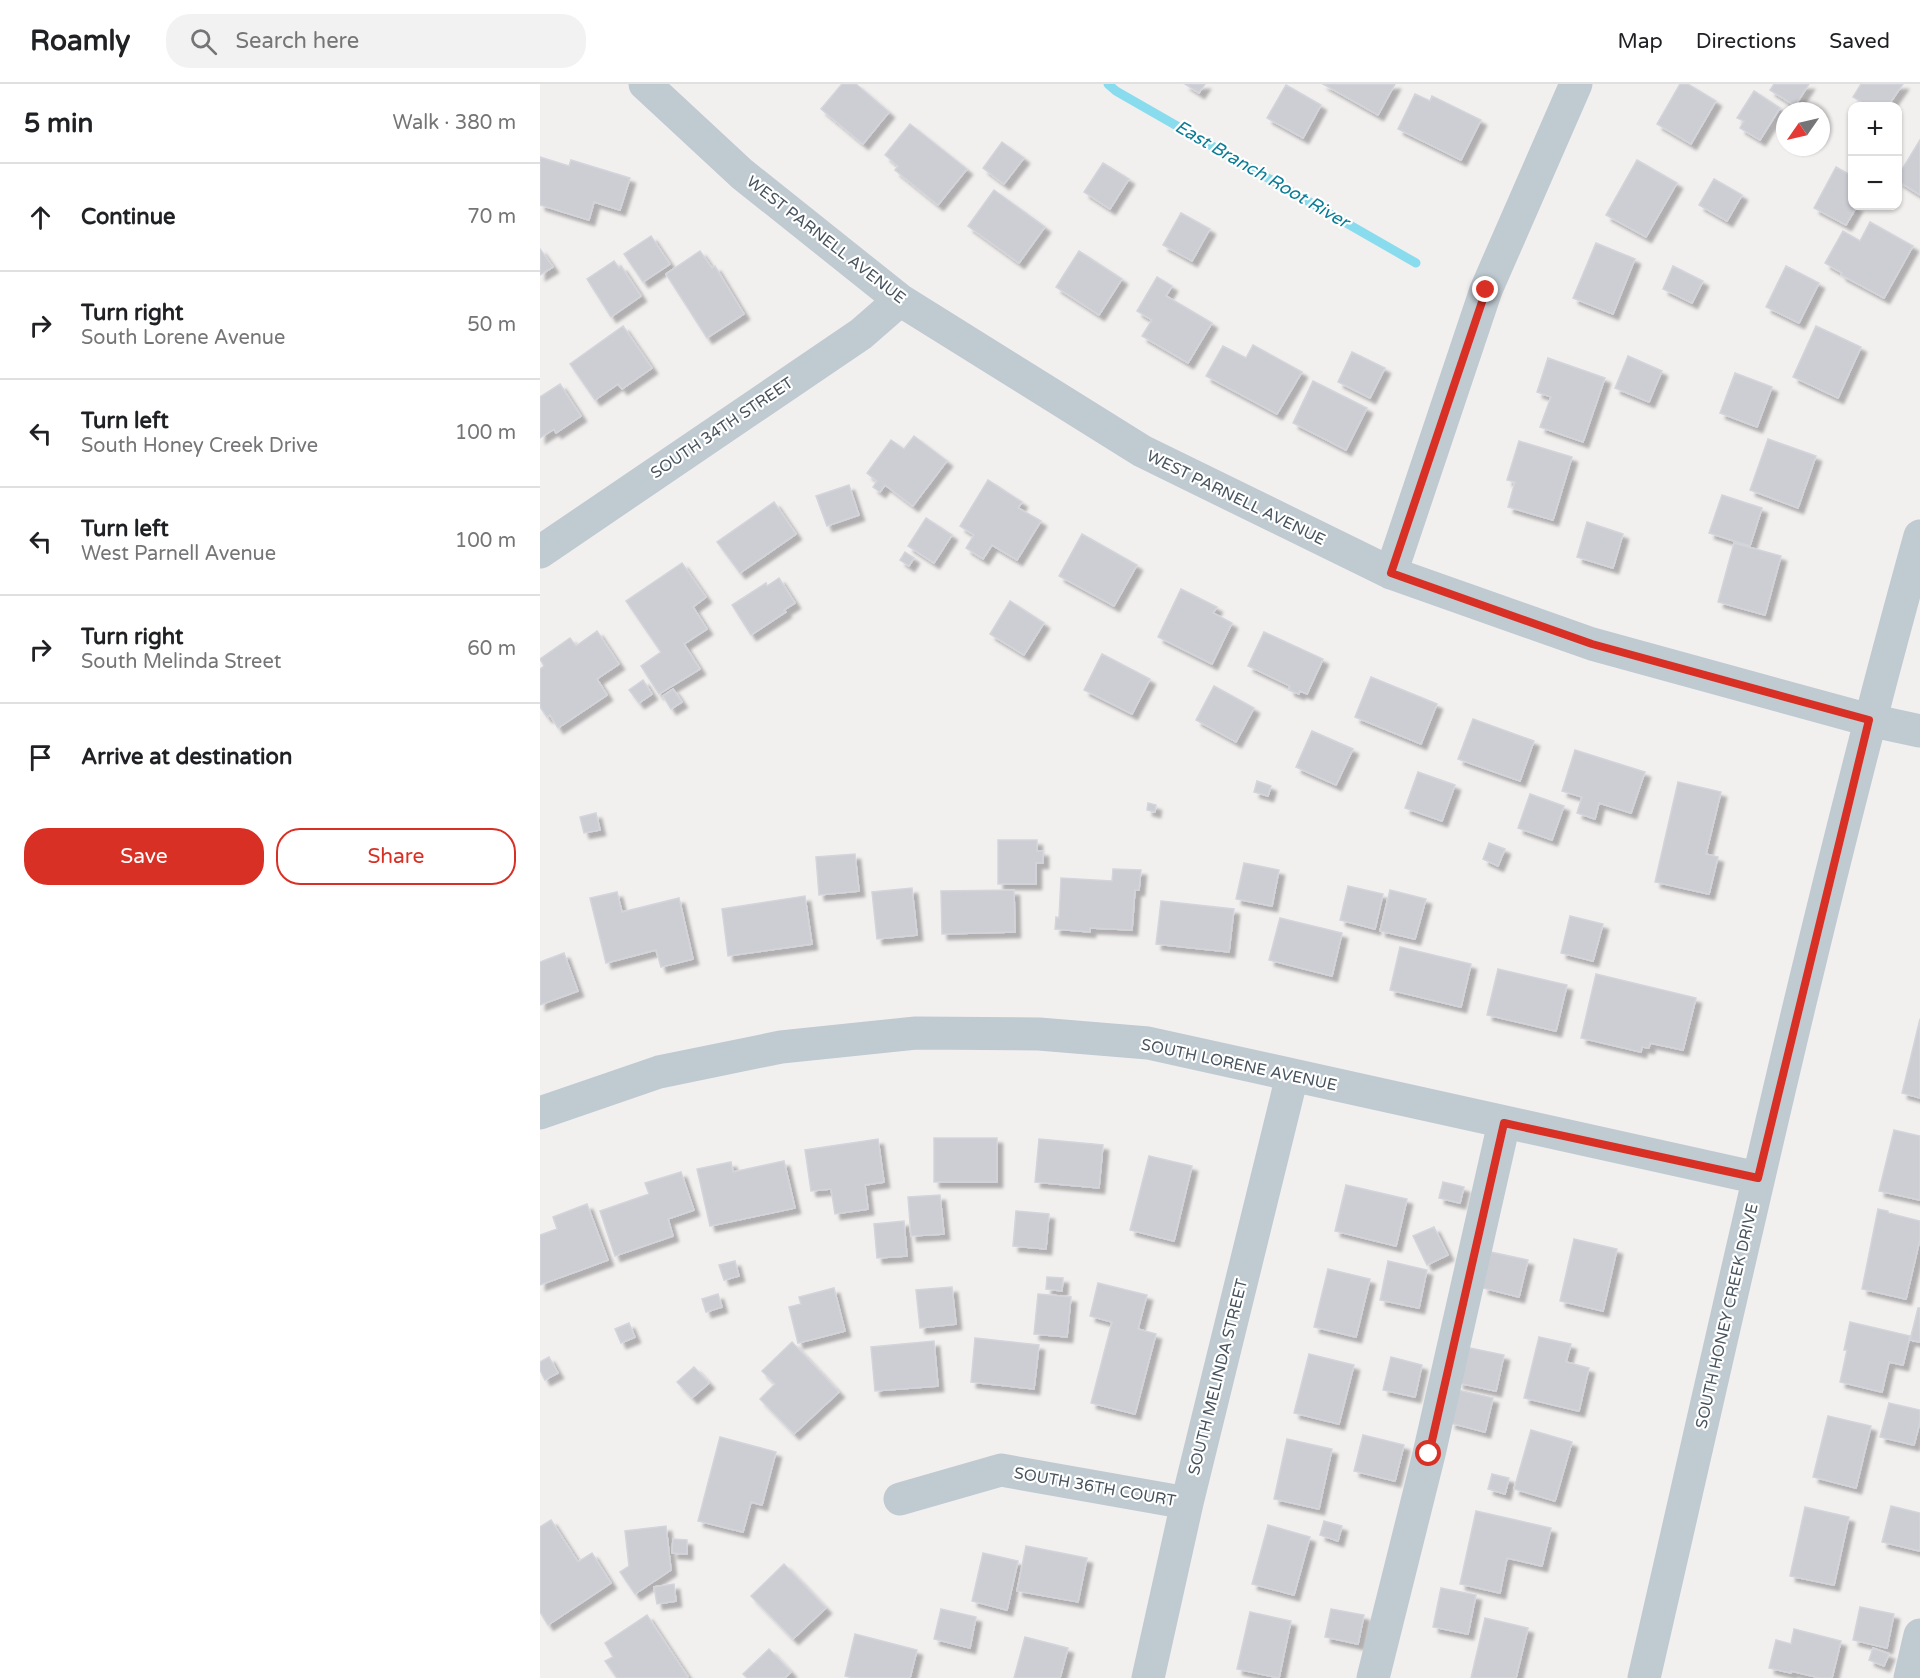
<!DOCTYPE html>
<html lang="en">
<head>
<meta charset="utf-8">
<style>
	body { margin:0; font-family:"Varela Round",sans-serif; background:#f2f2f2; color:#202124 }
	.controls { position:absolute; right:18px; top:18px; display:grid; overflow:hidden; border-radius:12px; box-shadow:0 2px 4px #0004 }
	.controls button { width:54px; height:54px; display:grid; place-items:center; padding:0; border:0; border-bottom:2px solid #e0e0e0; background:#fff; color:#202124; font:30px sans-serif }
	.compass { position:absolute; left:1236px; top:18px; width:54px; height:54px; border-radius:50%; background:#fff; box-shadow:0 2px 4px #0004; rotate:236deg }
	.stop { position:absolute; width:18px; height:18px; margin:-14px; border:4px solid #d93025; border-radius:50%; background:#fff }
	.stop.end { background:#d93025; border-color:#fff; box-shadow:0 2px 6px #0008 }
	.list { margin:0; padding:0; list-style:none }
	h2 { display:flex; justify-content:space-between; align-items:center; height:78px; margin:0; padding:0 24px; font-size:26px }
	h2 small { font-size:20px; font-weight:400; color:#757577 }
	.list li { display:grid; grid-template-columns:39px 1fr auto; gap:18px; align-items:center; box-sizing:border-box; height:108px; padding:0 24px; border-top:2px solid #e0e0e0 }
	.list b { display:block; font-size:22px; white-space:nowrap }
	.list p { margin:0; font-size:20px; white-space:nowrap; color:#757577 }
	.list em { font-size:20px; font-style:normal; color:#757577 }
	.actions { display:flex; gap:12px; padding:18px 24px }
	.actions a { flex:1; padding:14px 0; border:2px solid #d93025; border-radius:24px; text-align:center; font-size:21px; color:#d93025 }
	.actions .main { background:#d93025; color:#fff }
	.icon { flex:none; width:33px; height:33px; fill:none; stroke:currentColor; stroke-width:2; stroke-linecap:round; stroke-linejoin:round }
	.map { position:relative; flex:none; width:1380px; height:1594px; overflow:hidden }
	header { display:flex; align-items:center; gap:36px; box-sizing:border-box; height:84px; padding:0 30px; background:#fff; border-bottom:2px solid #e0e0e0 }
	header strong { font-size:28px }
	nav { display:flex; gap:33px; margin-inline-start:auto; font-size:21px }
	.search { width:420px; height:54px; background:#f2f2f2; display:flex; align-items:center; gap:15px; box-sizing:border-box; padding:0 21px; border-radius:24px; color:#757577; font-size:22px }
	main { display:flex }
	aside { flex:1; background:#fff }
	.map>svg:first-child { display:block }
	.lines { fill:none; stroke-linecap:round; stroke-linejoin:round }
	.stream { stroke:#89dced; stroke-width:9 }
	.building { fill:#ccced4; stroke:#d3d5db; stroke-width:1.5; filter:url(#shadow) }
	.minor { stroke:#bfcad1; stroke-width:33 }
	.route { stroke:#d93025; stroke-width:8 }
	.labels { text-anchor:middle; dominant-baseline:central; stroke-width:4.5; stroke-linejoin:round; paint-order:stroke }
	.street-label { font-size:16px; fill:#47535d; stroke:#fff }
	.water-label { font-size:18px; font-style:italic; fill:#0b7d96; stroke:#fff }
</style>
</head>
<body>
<header>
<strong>Roamly</strong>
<div class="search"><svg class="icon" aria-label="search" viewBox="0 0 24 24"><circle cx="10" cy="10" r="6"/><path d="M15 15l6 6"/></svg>Search here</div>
<nav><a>Map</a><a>Directions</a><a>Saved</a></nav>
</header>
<main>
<aside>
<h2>5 min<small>Walk · 380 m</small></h2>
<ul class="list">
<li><svg class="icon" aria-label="ahead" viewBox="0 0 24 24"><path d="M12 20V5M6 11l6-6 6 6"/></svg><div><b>Continue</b></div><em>70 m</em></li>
<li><svg class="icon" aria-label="right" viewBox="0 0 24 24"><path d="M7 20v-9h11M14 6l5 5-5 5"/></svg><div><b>Turn right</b><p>South Lorene Avenue</p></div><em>50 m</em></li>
<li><svg class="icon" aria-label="left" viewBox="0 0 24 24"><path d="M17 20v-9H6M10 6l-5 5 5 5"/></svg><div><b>Turn left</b><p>South Honey Creek Drive</p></div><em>100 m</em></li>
<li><svg class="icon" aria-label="left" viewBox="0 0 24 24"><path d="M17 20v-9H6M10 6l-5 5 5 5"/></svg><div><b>Turn left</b><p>West Parnell Avenue</p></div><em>100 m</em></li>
<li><svg class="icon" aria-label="right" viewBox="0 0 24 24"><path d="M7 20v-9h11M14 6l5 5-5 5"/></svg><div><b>Turn right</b><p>South Melinda Street</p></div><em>60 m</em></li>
<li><svg class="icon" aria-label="arrive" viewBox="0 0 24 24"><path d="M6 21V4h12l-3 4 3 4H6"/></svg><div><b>Arrive at destination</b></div></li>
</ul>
<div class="actions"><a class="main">Save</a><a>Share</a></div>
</aside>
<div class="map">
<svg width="1380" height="1594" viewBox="0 0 1380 1594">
	<defs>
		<filter id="shadow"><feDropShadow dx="5.5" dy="5.5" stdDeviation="1.5" flood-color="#0004"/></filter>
	</defs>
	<rect width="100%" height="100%" fill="#f2efef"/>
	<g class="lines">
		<path class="stream" d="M568,0L576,7L876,179"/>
	</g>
	<path class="building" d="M302,0H316L349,28L323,60L281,25Z
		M645,0H665L659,9Z
		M783,0H855L838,31Z
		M1140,0H1148L1176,17L1151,60L1117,40Z
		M1234,0H1269L1255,22L1230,6Z
		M1321,0H1363L1348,22H1328L1313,13Z
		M746,1L781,21L763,54L727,34Z
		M1214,7L1240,24L1220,56L1200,44L1204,37L1197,34Z
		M875,10L890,17L892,12L941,36L921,76L858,45Z
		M370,40L427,85L398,121L355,86L358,82L345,71Z
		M1380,56V111L1358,97V92Z
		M462,58L484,74L464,100L443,84Z
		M0,73L29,82L31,76L90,94L80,126L54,118L49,136L0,121Z
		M1097,76L1137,99L1106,153L1066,131Z
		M563,79L589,95L570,125L544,108Z
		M1296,83L1312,92V122H1317L1306,141L1274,124Z
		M1174,95L1202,111L1187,137L1159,121Z
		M454,106L505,143L479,179L428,142Z
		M641,129L670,145L652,177L623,161Z
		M1330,138L1373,162L1344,214L1301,191L1302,189L1285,179L1303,147L1320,157Z
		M111,152L130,180L103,198L84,170Z
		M1056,159L1095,175L1073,230L1033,214Z
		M0,165L13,183L0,191Z
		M160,167L172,184L175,182L204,230L167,254L126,190Z
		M539,167L582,195L559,231L516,203Z
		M74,177L79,184L81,182L101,212L71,233L47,195Z
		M1133,182L1163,197L1152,219L1123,205Z
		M1246,182L1279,199L1259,239L1226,223Z
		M617,193L632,202L626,212L672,239L648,279L602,252L612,236L597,227Z
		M83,242L112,284L82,305L78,300L55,316L30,280Z
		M1276,242L1321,263L1298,314L1253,293Z
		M713,261L762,288L737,330L666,292L683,262L706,274Z
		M812,268L845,284L830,314L798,298Z
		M1088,272L1122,287L1109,318L1075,304Z
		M1008,274L1065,294L1043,358L1000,343L1011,313L997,308Z
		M1195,289L1232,303L1217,343L1180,329Z
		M773,297L827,324L806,366L753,339Z
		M20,300L41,332L16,349L14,345L0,354V313Z
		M374,352L407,377L373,422L345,401L340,408L333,403L337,397L327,389L351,356L364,365Z
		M1228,355L1276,372L1258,424L1210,406Z
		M979,357L1032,373L1013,436L968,423L975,398L967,396Z
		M448,396L482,418L478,424L501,437L477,476L452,461L443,475L426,464L434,451L420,442Z
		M309,401L319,431L287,442L276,412Z
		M1182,411L1222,424L1210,462L1169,449Z
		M234,418L256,450L200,489L177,458Z
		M386,434L412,451L394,479L368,462Z
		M1047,438L1083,450L1073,484L1037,473Z
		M542,450L597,481L574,522L519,492Z
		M1194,459L1241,472L1225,531L1178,518Z
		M365,468L374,474L369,482L360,476Z
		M142,479L166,513L153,523L167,545L144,560L160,585L119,610L101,582L121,568L86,517Z
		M239,494L255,519L244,526L246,528L211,551L192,521L226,499L227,502Z
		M641,505L677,523L673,529L692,539L672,580L618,553Z
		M470,517L504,539L484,571L450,550Z
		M57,547L79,580L57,595L67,611L18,644L10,631L7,633L0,623V585L4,582L0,575L30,554L36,562Z
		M724,548L783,575L767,610L760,607L759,610L749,606L750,602L708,582Z
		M562,570L610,595L592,630L544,606Z
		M831,593L897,620L881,660L815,633Z
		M103,596L112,610L99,619L89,606Z
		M674,602L714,624L696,658L656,636Z
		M133,605L142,618L131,625L123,612Z
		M933,635L994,657L980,697L918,675Z
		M772,647L813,665L796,701L756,683Z
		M1035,666L1105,688L1091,729L1059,719L1055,735L1037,729L1042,713L1022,707Z
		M878,688L915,701L902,737L865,724Z
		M717,697L731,702L728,712L714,708Z
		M1138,698L1181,708L1166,770L1178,773L1169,810L1115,798Z
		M990,710L1024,722L1012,756L978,744Z
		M608,719L616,721L615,728L607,726Z
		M56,729L60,746L44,749L40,733Z
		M458,756H497V767H503V779H496V800H458Z
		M949,759L965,765L958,782L943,775Z
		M315,770L319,807L279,811L276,773Z
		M704,779L739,786L732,822L696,815Z
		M573,785L601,786L599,806H595L592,846L550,844V848L515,845L516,833L519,834L521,794L572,797Z
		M808,802L843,810L835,845L800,836Z
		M372,804L377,851L337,855L332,808Z
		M474,806L475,848L402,850L401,807Z
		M850,806L886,815L875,855L840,847Z
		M77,808L82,828L139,814L153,875L121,883L116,866L66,879L50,814Z
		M265,812L272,860L188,872L182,825Z
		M621,817L694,825L689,868L616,860Z
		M1030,832L1063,840L1053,877L1021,869Z
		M740,834L802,849L792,892L729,876Z
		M860,863L931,880L921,923L850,906Z
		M24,869L38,907L0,921V878Z
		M958,885L1027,901L1016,947L947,931Z
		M1056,890L1156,914L1143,966L1110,959L1109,964L1102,963L1101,968L1041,954Z
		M1380,935V1014L1362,1009Z
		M1354,1046L1380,1052V1116L1339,1107Z
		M394,1054H457V1098H394Z
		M338,1055L344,1098L325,1101L328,1125L295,1130L291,1105L271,1107L265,1066Z
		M499,1055L563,1061L559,1104L495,1098Z
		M609,1072L652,1082L634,1157L590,1146Z
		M244,1077L255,1124L170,1142L157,1085L191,1078L193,1088Z
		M141,1088L154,1126L128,1135L133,1152L75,1172L60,1127L109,1110L105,1099Z
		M903,1098L924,1103L920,1119L899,1114Z
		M806,1101L867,1115L856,1162L795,1147Z
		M400,1111L404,1150L371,1152L368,1113Z
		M47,1120L68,1176L0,1201V1151L17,1145L13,1133Z
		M1338,1125L1348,1127V1129L1380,1137V1155L1366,1215L1322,1205Z
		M476,1127L509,1130L506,1165L473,1162Z
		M364,1137L367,1172L337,1174L334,1140Z
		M894,1143L908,1171L887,1181L873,1152Z
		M1034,1155L1077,1165L1063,1227L1020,1217Z
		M951,1168L988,1176L979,1213L943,1204Z
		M195,1177L199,1192L184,1196L179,1181Z
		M848,1177L887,1186L879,1224L840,1216Z
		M788,1185L830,1195L816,1253L774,1243Z
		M507,1193L523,1194L522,1207L506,1205Z
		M558,1199L607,1211L598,1245L616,1250L595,1330L551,1319L572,1238L550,1232Z
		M412,1203L416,1240L380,1244L376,1206Z
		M294,1204L305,1247L258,1259L249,1223L261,1220L259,1213Z
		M178,1210L182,1223L166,1228L162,1215Z
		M498,1210L531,1213L527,1253L494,1250Z
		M1378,1224H1380V1258L1370,1256Z
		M1310,1238L1370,1252L1363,1281L1349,1278L1342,1308L1300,1298L1307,1266H1304Z
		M89,1239L95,1253L81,1259L75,1245Z
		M999,1253L1031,1260L1026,1278L1049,1284L1039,1327L984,1314Z
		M435,1254L499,1261L494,1305L431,1298Z
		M394,1257L398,1302L335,1307L331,1263Z
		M252,1258L299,1308L254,1350L220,1315L235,1300L222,1287Z
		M925,1263L964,1271L956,1307L918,1299Z
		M769,1270L814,1281L799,1340L754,1329Z
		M9,1273L18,1289L5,1296L0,1286V1278Z
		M851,1273L882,1281L875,1313L843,1306Z
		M154,1283L169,1299L152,1314L137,1298Z
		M918,1306L953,1314L945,1348L910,1339Z
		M1349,1319L1380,1326V1338L1374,1361L1340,1353Z
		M1288,1332L1331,1342L1316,1404L1273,1393Z
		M991,1346L1032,1358L1015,1417L974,1405Z
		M823,1351L864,1361L855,1397L814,1387Z
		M180,1353L236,1368L222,1421L211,1418L203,1448L158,1437Z
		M747,1355L792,1365L779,1425L734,1415Z
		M952,1390L969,1394L965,1410L948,1405Z
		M1351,1422L1380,1429V1467L1342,1458Z
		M1265,1423L1309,1433L1294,1501L1250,1492Z
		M936,1427L1011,1444L1002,1482L967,1474L960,1509L920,1500Z
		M11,1436L38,1478L52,1469L71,1499L8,1541L0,1528V1443Z
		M784,1437L802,1442L798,1457L780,1451Z
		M728,1441L770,1453L754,1511L712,1500Z
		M126,1442L131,1486L95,1510L80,1488L89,1482L85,1447Z
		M133,1455L147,1456V1470L132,1469Z
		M486,1462L547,1474L538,1518L477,1507Z
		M443,1469L478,1477L467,1526L432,1517Z
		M244,1480L286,1524L253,1555L211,1512Z
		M134,1500L136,1517L117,1520L114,1503Z
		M901,1504L936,1511L928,1550L893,1543Z
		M1320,1523L1354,1530L1347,1564L1313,1556Z
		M401,1525L436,1533L430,1564L394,1555Z
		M791,1525L824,1531L818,1560L785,1553Z
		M710,1528L751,1537L739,1594L697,1585Z
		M107,1531L148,1593L147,1594H77L65,1577L73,1573L65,1559Z
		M945,1534L988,1544L976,1594H931Z
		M1254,1545L1301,1557L1292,1594H1280L1251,1587V1589L1229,1584L1236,1556L1251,1560Z
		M315,1550L377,1566L370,1594H313L305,1592Z
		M485,1553L528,1564L520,1594H474Z
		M1333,1564L1349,1570L1344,1582L1329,1576Z
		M229,1565L251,1588L245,1594H207L203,1590Z"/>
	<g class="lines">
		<path class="minor" d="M105,0L202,90L360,216L602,367L851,489L1052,560L1329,636L1380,647
			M0,468L321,250L360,216
			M851,489L946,206L1036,0
			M0,1029L119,988L241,963L376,949L499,950L608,959L1218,1094
			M360,1415L461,1386L647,1419
			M608,1594L647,1419L752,992
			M833,1594L889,1370L964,1039
			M1104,1594C1192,1212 1275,829 1380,452
			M1370,1594L1380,1551"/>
	</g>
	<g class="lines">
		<path class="route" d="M889,1370L964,1039L1218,1094L1329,636L1052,560L851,489L946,206"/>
	</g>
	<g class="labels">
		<g class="street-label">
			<text transform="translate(286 156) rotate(38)">WEST PARNELL AVENUE</text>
			<text transform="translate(182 344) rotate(-34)">SOUTH 34TH STREET</text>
			<text transform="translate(696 414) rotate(26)">WEST PARNELL AVENUE</text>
			<text transform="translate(699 981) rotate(12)">SOUTH LORENE AVENUE</text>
			<text transform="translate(1187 1232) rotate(-77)">SOUTH HONEY CREEK DRIVE</text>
			<text transform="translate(678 1293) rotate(-76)">SOUTH MELINDA STREET</text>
			<text transform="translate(555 1403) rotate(10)">SOUTH 36TH COURT</text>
		</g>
		<g class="water-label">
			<text transform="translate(722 90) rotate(30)">East Branch Root River</text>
		</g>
	</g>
</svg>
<div class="controls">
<button>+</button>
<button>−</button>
</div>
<svg class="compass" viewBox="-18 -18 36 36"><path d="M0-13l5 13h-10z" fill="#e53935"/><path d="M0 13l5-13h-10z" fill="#757577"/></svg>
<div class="stop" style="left:889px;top:1370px"></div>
<div class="stop end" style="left:946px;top:206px"></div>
</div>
</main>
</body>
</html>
